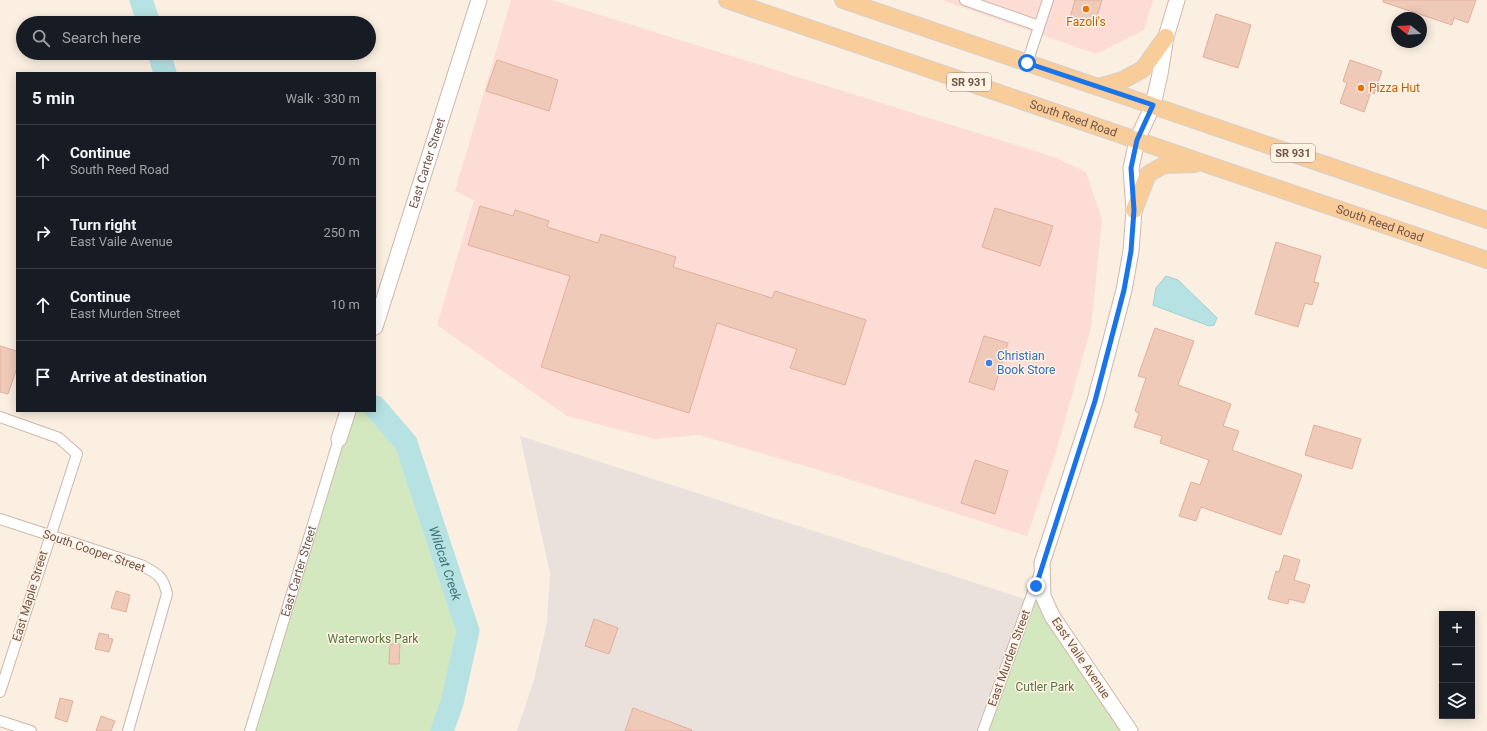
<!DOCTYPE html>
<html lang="en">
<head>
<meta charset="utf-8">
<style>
	body { margin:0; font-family:Roboto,sans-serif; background:#242831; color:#f1f3f6 }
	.controls { position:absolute; right:12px; bottom:12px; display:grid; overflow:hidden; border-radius:0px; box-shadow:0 2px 10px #0003 }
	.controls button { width:36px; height:36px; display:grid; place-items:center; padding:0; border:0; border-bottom:1px solid #363941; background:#171b24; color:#f1f3f6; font:20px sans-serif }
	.compass { position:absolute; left:1391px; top:12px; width:36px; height:36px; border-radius:50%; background:#171b24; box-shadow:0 2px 10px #0003; rotate:288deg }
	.stop { position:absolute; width:12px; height:12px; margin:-9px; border:3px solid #1a73e8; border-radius:50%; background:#fff }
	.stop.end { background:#1a73e8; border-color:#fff; box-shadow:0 1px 4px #0008 }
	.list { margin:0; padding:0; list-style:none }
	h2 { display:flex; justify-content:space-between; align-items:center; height:52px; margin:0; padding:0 16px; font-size:17px }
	h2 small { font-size:13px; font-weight:400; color:#9ea1a6 }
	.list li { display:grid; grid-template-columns:26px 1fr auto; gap:12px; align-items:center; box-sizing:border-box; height:72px; padding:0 16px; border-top:1px solid #363941 }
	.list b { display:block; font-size:15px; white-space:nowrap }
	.list p { margin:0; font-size:13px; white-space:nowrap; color:#9ea1a6 }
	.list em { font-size:13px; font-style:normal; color:#9ea1a6 }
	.icon { flex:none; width:22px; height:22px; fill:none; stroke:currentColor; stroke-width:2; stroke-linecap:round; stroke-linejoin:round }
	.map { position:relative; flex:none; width:1487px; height:731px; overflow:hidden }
	.search { position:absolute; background:#171b24; box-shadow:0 2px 10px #0003; left:16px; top:16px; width:360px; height:44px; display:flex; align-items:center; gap:10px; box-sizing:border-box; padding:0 14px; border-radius:22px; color:#9ea1a6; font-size:15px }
	.panel { position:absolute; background:#171b24; box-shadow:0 2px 10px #0003; left:16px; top:72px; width:360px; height:340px; border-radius:0px }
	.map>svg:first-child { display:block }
	.commercial { fill:#fcdcd4 }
	.industrial { fill:#eae1dc }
	.green { fill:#d4e8c0 }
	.water { fill:#b6e2e4; stroke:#9cd2d6 }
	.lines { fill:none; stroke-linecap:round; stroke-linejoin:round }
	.river { stroke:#b6e2e4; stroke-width:23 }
	.building { fill:#f0cab9; stroke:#e2af9a }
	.street-casing { stroke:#ceb7ab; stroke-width:12 }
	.secondary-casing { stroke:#d1b6a8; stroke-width:17 }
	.primary-casing { stroke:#d8cfcc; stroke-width:18 }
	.street { stroke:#fff; stroke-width:10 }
	.secondary { stroke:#fff; stroke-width:15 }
	.primary { stroke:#f9cd9a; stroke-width:16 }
	.route { stroke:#1a73e8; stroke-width:5 }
	.food-dot { fill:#e8710a; stroke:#fff3e6; stroke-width:1.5 }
	.shop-dot { fill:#3f7fe0; stroke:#fff3e6; stroke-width:1.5 }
	.labels { text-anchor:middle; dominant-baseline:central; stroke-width:3; stroke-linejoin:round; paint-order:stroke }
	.shield { fill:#fff3e6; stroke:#9c8377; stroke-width:1 }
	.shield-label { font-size:11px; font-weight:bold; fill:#725348 }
	.food-label { font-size:12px; fill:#c56008; stroke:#fff3e6 }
	.street-label { font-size:12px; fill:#725348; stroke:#fff3e6 }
	.shop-label { font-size:12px; fill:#366cbe; stroke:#fff3e6; text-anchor:start }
	.park-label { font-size:12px; fill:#567841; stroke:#fff3e6 }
	.water-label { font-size:13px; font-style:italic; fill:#3d7377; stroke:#fff3e6 }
</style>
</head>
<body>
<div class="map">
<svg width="1487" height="731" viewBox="0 0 1487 731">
	<rect width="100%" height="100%" fill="#fbefe1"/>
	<path class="commercial" d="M511,0H552L1054,157L1086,172L1102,220L1091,328L1056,452L1027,536L839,476L699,435L654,439L567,416L437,325L474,200L455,191Z
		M942,0H1153L1144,30L1096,54Z"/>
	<path class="industrial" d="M520,436L1031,601L983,731H517L534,680L547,622L550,573Z"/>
	<path class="green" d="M375,407L406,443L468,631L452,703L442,731H250L348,411H375Z
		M1036,586L1043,596L1130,731H983Z"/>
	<path class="water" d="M1166,276L1178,280L1212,313L1217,318L1214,325L1209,326L1153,305L1156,288Z"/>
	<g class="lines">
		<g class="river">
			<path d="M141,0L149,23"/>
			<path d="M159,53L165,73"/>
			<path id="s1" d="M375,407L406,443L468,631L452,703L442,731"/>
		</g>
	</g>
	<path class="building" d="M1075,0H1102L1094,25L1070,18Z
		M1383,0H1476L1468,23L1454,18L1452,25L1383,2Z
		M1216,14L1251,25L1238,68L1203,57Z
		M497,60L558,80L549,111L486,91Z
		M1350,60L1382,71L1374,94L1371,92L1364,112L1340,103L1347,83L1343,81Z
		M480,206L513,216L515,210L549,221L547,227L598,243L601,234L676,257L673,267L772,298L775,291L866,320L845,385L790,368L797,349L717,323L689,413L541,367L570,276L468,245Z
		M995,208L1053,226L1040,266L982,247Z
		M1276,242L1321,256L1314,282L1319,283L1312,305L1305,303L1298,327L1255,314Z
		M1155,328L1194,341L1178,385L1231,404L1223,426L1239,431L1232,450L1302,475L1281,535L1201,507L1196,521L1179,516L1191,482L1200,485L1209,460L1160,443L1162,436L1134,427L1139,413L1135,411L1146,378L1138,376Z
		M984,336L1008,343L994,390L969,382Z
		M0,346L17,351V368L8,394L0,392Z
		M1314,425L1361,439L1352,469L1305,455Z
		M975,460L1008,471L995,514L961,503Z
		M1284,555L1300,560L1294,580L1310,585L1304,603L1289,599L1288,604L1268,599L1276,571L1279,572Z
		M116,591L130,595L126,612L111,608Z
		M594,619L618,628L609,654L585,646Z
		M99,633L109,635L108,638L113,639L109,652L95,649Z
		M390,644H400L399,664H389Z
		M60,698L73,701L67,722L55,718Z
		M633,708L692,730L691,731H625Z
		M101,716L115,721L111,731H96Z"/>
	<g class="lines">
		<g class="street-casing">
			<g id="street">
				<path d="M965,0L1039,26"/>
				<path d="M1027,63L1048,0"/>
				<path d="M0,417L59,438L77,454L0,692"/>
				<path d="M0,519L141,565C156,573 163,575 167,594L128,731"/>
				<path d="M0,721L31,731"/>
				<path id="s2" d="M250,731L339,439"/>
				<path d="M983,731L1039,575"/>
			</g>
		</g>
		<g class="secondary-casing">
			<g id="secondary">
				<path id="s3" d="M375,327L479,0"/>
				<path d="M339,439L348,411"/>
				<path d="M1130,731L1052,616L1043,596L1042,563L1095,401L1124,290L1131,251L1134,210L1131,168L1137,140L1153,105L1160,74L1166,37L1177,0"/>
			</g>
		</g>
		<g class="primary-casing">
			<g id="primary">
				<path id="s4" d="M727,0L1487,260"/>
				<path d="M843,0L1487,220"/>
				<path d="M1099,87L1123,80L1143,69L1166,37"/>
				<path d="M1134,210L1148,174L1164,165L1195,164"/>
			</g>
		</g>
		<use href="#street" class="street"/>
		<use href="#secondary" class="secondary"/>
		<use href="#primary" class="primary"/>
	</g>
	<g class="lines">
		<path class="route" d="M1027,63L1153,105L1137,140L1131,168L1134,210L1131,251L1124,290L1095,401L1036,586"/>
	</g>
	<g class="food-dot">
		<circle cx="1086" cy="9" r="4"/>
		<circle cx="1361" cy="88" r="4"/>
	</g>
	<circle class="shop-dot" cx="989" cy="363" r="4"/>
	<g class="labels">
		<g class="shield">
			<rect x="947" y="73" width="44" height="18" rx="3"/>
			<rect x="1271" y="144" width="44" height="18" rx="3"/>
		</g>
		<g class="shield-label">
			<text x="969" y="82">SR 931</text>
			<text x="1293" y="153">SR 931</text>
		</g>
		<g class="food-label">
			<text x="1086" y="22">Fazoli's</text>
			<text x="1369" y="88" text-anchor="start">Pizza Hut</text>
		</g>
		<g class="street-label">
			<text stroke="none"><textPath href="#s4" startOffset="366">South Reed Road</textPath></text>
			<text stroke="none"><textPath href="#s3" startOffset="172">East Carter Street</textPath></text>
			<text stroke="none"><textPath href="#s4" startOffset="690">South Reed Road</textPath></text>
			<text transform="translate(94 551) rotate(19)">South Cooper Street</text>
			<text stroke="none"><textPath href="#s2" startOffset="167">East Carter Street</textPath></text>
			<text transform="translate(30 596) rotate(-73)">East Maple Street</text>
			<text transform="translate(1009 658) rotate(-70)">East Murden Street</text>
			<text transform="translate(1081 658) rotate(56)">East Vaile Avenue</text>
		</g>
		<g class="shop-label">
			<text x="997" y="356">Christian<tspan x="997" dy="14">Book Store</tspan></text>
		</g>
		<g class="park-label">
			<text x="373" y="639">Waterworks Park</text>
			<text x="1045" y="687">Cutler Park</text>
		</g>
		<g class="water-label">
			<text stroke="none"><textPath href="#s1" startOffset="174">Wildcat Creek</textPath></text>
		</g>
	</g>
</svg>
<div class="controls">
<button>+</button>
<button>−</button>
<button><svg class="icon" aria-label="layers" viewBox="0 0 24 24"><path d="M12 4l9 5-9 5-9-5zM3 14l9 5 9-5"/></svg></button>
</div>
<svg class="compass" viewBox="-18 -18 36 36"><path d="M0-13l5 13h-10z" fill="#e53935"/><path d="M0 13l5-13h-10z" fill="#9ea1a6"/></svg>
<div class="stop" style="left:1027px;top:63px"></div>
<div class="stop end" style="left:1036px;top:586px"></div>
<div class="search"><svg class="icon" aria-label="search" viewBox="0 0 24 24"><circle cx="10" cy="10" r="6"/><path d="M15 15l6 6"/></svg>Search here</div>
<section class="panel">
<h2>5 min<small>Walk · 330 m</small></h2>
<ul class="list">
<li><svg class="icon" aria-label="ahead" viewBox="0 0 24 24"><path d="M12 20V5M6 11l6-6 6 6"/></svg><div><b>Continue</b><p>South Reed Road</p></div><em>70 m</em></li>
<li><svg class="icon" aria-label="right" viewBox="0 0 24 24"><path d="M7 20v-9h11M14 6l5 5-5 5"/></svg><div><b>Turn right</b><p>East Vaile Avenue</p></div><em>250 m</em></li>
<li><svg class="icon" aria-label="ahead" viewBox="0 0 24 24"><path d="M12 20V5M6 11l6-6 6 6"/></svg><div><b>Continue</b><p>East Murden Street</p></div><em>10 m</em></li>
<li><svg class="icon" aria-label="arrive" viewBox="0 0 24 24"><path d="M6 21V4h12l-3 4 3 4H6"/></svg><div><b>Arrive at destination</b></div></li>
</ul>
</section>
</div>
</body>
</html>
